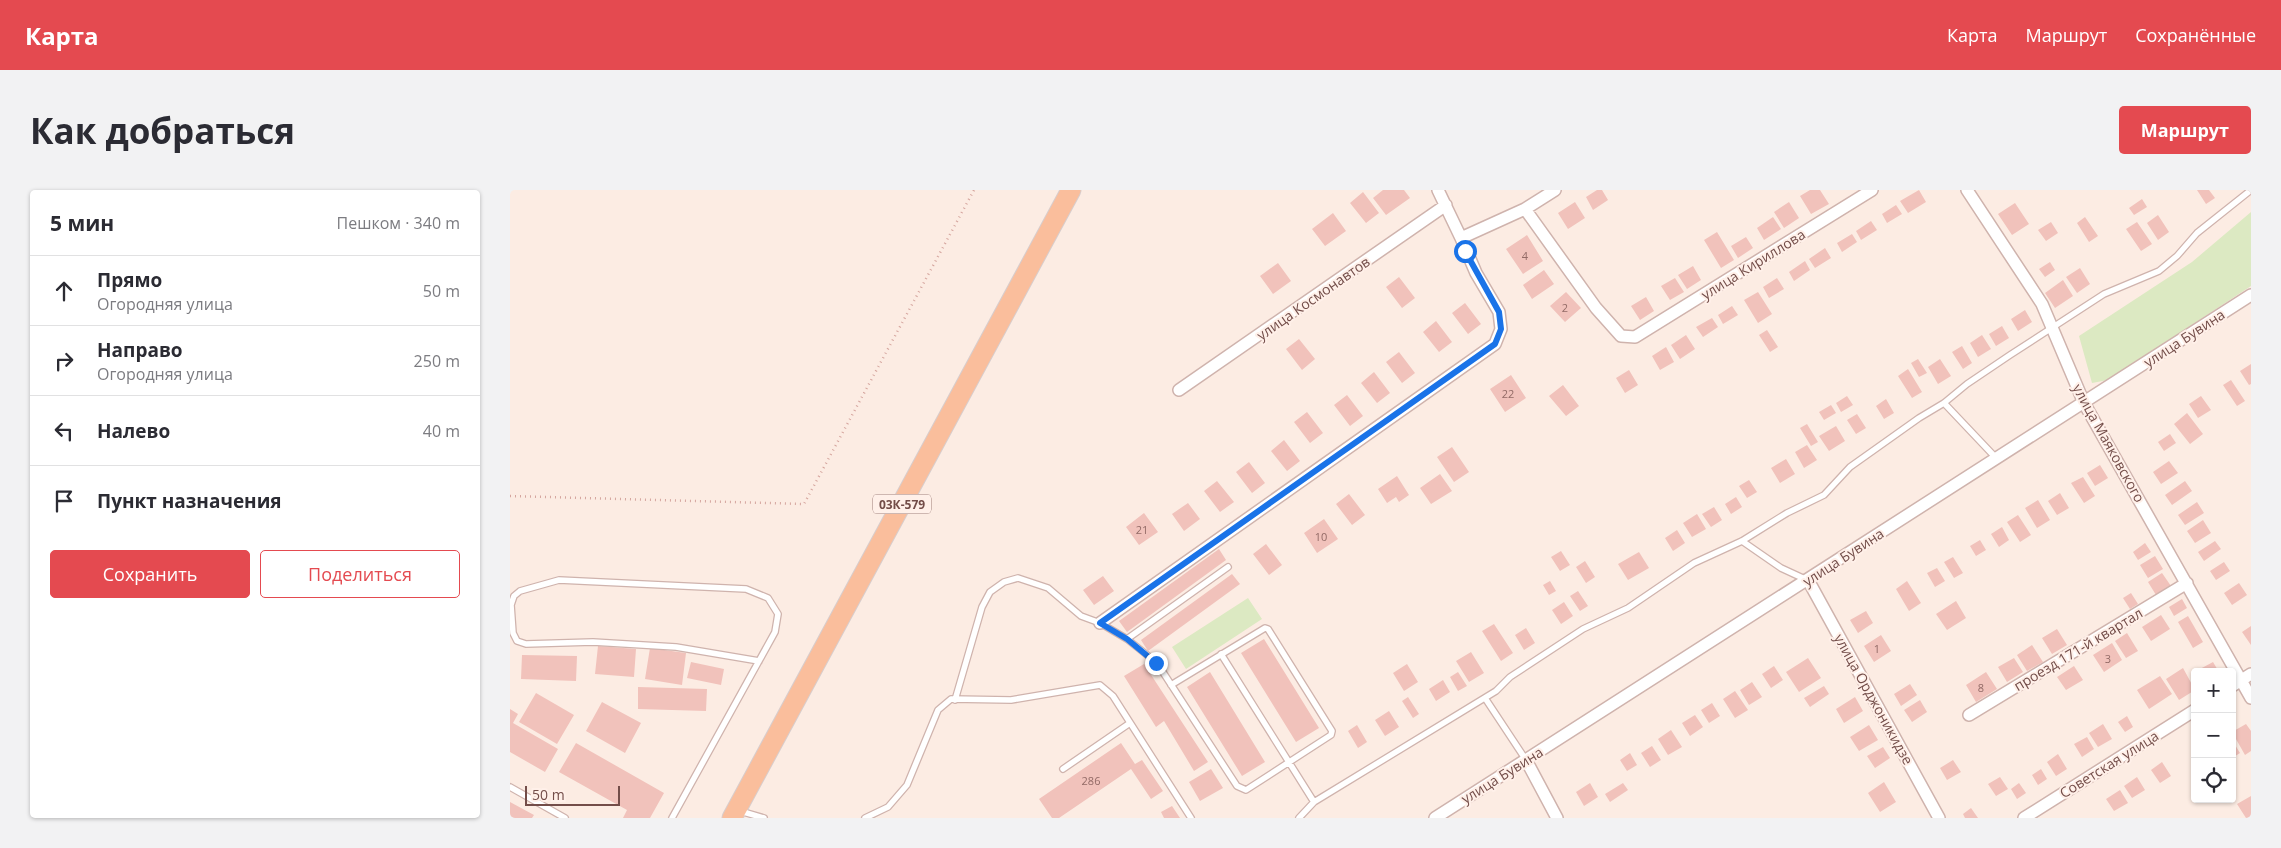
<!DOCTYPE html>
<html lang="ru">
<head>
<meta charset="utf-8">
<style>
	body { margin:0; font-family:"Open Sans",sans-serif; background:#f2f2f3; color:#2b2b33 }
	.controls { position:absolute; right:15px; bottom:15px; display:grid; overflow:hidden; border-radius:5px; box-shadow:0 1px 4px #0004 }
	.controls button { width:45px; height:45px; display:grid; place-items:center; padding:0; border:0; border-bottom:1px solid #e1e1e2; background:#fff; color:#2b2b33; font:25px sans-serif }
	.scale { position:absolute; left:15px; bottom:12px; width:95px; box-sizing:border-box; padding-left:5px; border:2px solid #734d49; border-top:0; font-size:14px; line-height:18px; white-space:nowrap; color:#734d49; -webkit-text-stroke:4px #fff0e9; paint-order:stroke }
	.stop { position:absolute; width:15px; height:15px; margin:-11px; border:4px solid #1a73e8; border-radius:50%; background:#fff }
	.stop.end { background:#1a73e8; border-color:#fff; box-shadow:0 1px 5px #0008 }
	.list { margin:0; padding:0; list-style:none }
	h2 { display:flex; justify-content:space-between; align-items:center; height:65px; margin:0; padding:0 20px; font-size:21px }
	h2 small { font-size:16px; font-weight:400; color:#7c7c81 }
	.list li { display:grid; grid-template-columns:32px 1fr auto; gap:15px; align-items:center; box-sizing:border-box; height:70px; padding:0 20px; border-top:1px solid #e1e1e2 }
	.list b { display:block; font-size:19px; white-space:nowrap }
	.list p { margin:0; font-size:16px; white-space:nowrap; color:#7c7c81 }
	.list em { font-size:16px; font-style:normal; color:#7c7c81 }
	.actions { display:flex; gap:10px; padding:15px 20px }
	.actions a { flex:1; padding:11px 0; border:1px solid #e44a50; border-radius:5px; text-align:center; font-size:18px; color:#e44a50 }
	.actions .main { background:#e44a50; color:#fff }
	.icon { flex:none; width:28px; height:28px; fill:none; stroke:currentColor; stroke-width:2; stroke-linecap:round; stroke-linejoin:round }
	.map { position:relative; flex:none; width:1741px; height:628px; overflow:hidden; border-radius:5px }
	header { display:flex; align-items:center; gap:30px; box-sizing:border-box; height:70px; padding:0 25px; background:#e44a50; color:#fff }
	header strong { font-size:24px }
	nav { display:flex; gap:28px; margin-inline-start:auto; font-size:18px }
	.intro { display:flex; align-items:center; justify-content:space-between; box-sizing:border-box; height:120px; padding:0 30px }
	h1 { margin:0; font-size:35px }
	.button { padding:12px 22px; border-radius:5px; background:#e44a50; color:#fff; font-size:18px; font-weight:700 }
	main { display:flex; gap:30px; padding:0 30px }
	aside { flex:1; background:#fff; border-radius:5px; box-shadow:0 1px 4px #0004 }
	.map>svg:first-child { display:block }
	.green { fill:#dce9c2 }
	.building { fill:#f1c2bb }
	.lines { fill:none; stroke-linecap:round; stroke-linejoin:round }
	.service-casing { stroke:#cfb3ad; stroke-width:8 }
	.minor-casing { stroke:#cfb3ad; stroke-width:14 }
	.primary-casing { stroke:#d8cdcc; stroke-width:21 }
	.path { stroke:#d5a59e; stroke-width:2.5; stroke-dasharray:1 4; stroke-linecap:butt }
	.service { stroke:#fff; stroke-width:5.5 }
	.minor { stroke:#fff; stroke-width:11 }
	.primary { stroke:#fabe9c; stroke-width:19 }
	.route { stroke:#1a73e8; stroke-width:6 }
	.labels { text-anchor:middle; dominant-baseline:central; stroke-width:4; stroke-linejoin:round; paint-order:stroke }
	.number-label { font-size:11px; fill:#926a66 }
	.shield { fill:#fff0e9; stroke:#9d7e79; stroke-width:1 }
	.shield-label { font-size:12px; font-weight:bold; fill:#734d49 }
	.street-label { font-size:14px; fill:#734d49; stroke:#fff0e9 }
</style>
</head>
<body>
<header>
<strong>Карта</strong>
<nav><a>Карта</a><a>Маршрут</a><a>Сохранённые</a></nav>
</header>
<div class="intro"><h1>Как добраться</h1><a class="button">Маршрут</a></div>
<main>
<aside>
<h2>5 мин<small>Пешком · 340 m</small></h2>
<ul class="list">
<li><svg class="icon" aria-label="ahead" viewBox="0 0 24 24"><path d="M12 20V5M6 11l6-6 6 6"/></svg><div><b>Прямо</b><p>Огородняя улица</p></div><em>50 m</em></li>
<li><svg class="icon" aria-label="right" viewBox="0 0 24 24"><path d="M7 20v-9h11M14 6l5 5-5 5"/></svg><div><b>Направо</b><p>Огородняя улица</p></div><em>250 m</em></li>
<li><svg class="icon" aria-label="left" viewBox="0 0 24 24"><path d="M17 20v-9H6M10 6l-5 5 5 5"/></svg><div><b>Налево</b></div><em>40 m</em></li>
<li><svg class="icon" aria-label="arrive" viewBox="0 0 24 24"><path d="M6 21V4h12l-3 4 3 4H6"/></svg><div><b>Пункт назначения</b></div></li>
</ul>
<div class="actions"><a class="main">Сохранить</a><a>Поделиться</a></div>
</aside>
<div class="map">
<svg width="1741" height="628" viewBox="0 0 1741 628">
	<rect width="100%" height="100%" fill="#fcece3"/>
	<path class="green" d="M1741,22V96L1598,190L1582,193L1569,146L1682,72Z
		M738,408L752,429L676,479L662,457Z"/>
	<path class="building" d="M873,0H894L900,8L876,25L863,8Z
		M1087,0H1092L1098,10L1083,20L1076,7Z
		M1300,0H1310L1319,14L1301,24L1290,6Z
		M1409,0L1416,12L1398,23L1390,11Z
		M1687,0H1699L1705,8L1696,14Z
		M853,2L869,23L856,33L840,13Z
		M1632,9L1637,17L1624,25L1619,18Z
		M1065,12L1075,28L1058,39L1048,23Z
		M1279,12L1289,28L1274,38L1264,22Z
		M1505,13L1519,34L1502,45L1488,24Z
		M1386,15L1392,24L1377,33L1372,24Z
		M823,23L836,41L815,56L802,39Z
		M1648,25L1659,42L1648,50L1637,33Z
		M1263,27L1271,39L1254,50L1247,38Z
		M1575,27L1588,46L1579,52L1567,33Z
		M1361,31L1367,40L1351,50L1346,41Z
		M1541,32L1548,43L1536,51L1528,40Z
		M1627,32L1642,54L1631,61L1616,39Z
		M1207,42L1224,70L1211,78L1194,50Z
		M1342,44L1347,52L1332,62L1327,53Z
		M1017,45L1033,71L1013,84L996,59Z
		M1236,47L1243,58L1228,68L1221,56Z
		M1315,58L1321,68L1305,78L1299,69Z
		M1295,71L1300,80L1284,91L1279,82Z
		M1540,72L1545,80L1535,87L1529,79Z
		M768,73L781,91L763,104L750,86Z
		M1183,76L1191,90L1177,99L1168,85Z
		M1570,78L1580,94L1567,103L1556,87Z
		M1034,80L1044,94L1022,109L1013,95Z
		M889,87L905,108L892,118L876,97Z
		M1165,88L1174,102L1160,110L1151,96Z
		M1267,88L1274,99L1259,108L1253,97Z
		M1553,90L1563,106L1545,118L1535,103Z
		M1056,102L1071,118L1055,132L1040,116Z
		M1248,102L1262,124L1248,133L1234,110Z
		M1136,107L1144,121L1130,130L1121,116Z
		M955,113L971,134L958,144L942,123Z
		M1222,116L1228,125L1213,134L1208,125Z
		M1515,120L1522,132L1508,141L1501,129Z
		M1202,128L1208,137L1193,147L1186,137Z
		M926,131L942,152L929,162L913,142Z
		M1492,136L1499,148L1486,156L1479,144Z
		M1257,140L1268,157L1260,162L1249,145Z
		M1176,145L1185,159L1170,169L1161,155Z
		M1472,145L1481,159L1468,167L1460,153Z
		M789,149L805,169L792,180L776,159Z
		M1452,156L1462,173L1453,179L1442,162Z
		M1156,157L1164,172L1150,180L1142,166Z
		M889,162L905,183L892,193L876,172Z
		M1408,169L1417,183L1409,187L1401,173Z
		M1430,169L1441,186L1428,194L1418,177Z
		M1741,174V194L1739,195L1730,181Z
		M1398,179L1412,202L1402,208L1388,186Z
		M1119,180L1128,195L1115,203L1106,188Z
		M864,182L880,203L867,213L851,193Z
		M1001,185L1016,208L995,222L980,199Z
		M1721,190L1735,211L1727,216L1713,195Z
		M1053,195L1069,216L1056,226L1039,206Z
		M837,205L853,226L840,236L824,215Z
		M1337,206L1343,215L1331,222L1326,213Z
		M1691,206L1701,220L1688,228L1679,214Z
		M1376,209L1384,223L1374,229L1366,216Z
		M1321,215L1326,223L1314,230L1309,222Z
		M797,222L813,243L800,253L784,232Z
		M1677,223L1693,244L1680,254L1664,234Z
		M1347,224L1356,238L1346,244L1337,230Z
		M1297,234L1308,252L1301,256L1290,238Z
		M1326,236L1335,251L1319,261L1309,246Z
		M1660,244L1666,253L1654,261L1648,252Z
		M774,250L790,271L777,281L761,261Z
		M1297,255L1307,270L1294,278L1285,262Z
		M942,257L959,282L944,292L927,267Z
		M1276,269L1285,284L1270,293L1261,278Z
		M1659,271L1668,283L1651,294L1643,282Z
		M739,272L755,293L742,303L726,282Z
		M1590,275L1598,288L1585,296L1577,283Z
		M930,284L942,301L921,314L910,298Z
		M887,286L899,305L889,312L886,307L877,313L868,299Z
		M1573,287L1585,306L1574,313L1561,293Z
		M1239,290L1247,302L1237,308L1229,296Z
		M707,291L724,312L710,322L694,301Z
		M1675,291L1682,301L1662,315L1655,305Z
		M1550,303L1559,318L1547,325L1538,311Z
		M839,304L855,325L842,335L826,314Z
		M1226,307L1232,317L1221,324L1215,314Z
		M1528,310L1540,330L1527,338L1515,318Z
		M1687,312L1694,323L1675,335L1668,325Z
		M678,313L690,329L674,341L662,324Z
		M1204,317L1212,330L1201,337L1192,324Z
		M634,323L648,342L629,355L616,337Z
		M1187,324L1196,339L1182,347L1173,333Z
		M1508,325L1521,345L1510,352L1497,332Z
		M814,329L828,349L807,363L794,343Z
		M1693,330L1701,343L1685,353L1677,341Z
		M1492,337L1499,350L1489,357L1481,344Z
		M1167,340L1175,353L1163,361L1155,348Z
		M1470,350L1476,360L1466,366L1460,356Z
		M1705,351L1711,359L1694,371L1688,362Z
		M1635,353L1641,362L1628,370L1623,362Z
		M756,354L772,375L759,385L743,364Z
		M709,359L716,370L617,442L609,431Z
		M1051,361L1060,375L1050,381L1041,367Z
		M1129,362L1139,378L1118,390L1108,374Z
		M1645,366L1653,379L1638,388L1630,375Z
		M1443,367L1453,383L1444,388L1434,372Z
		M1075,371L1085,387L1076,393L1066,377Z
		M1714,372L1720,381L1706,390L1700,381Z
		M1427,378L1435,391L1425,397L1417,383Z
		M1652,383L1661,396L1646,405L1638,392Z
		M722,384L730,394L638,461L631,450Z
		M593,386L604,401L584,415L573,400Z
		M1040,391L1046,401L1039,405L1033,395Z
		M1397,391L1411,413L1399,421L1386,399Z
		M1729,393L1737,405L1722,415L1714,403Z
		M1068,401L1078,416L1070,421L1060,406Z
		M1621,403L1628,414L1620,419L1613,408Z
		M1672,409L1677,418L1664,426L1659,417Z
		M1446,411L1456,428L1437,440L1426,424Z
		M1054,412L1063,426L1051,434L1042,420Z
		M1356,421L1363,433L1348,443L1340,430Z
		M1651,425L1660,439L1641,451L1632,437Z
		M1678,426L1693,452L1683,458L1668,432Z
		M984,434L1003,463L991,471L972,441Z
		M1741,436V455L1732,442Z
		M1016,438L1025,453L1014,460L1005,445Z
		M1547,439L1557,455L1542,464L1532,448Z
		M1617,443L1628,461L1616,468L1605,451Z
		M1371,445L1381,461L1364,472L1354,456Z
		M754,449L809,538L786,552L731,463Z
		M1602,453L1612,470L1594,482L1583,465Z
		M1522,455L1533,472L1517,481L1507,465Z
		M88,456L126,459L124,487L85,484Z
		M140,458L176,463L172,495L135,489Z
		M961,462L974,483L959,492L946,471Z
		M12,465L67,466L66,491L11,489Z
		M1298,468L1311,488L1289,502L1276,482Z
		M1504,468L1513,482L1497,492L1488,477Z
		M181,472L214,479L211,495L177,488Z
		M1703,472L1709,482H1692L1690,479Z
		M634,474L698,572L684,581L654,531L646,537L614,486Z
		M897,474L908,492L894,501L883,483Z
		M1264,476L1273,490L1261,498L1252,484Z
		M1564,476L1573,490L1556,500L1547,487Z
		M1673,478L1685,500L1669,510L1656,489Z
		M700,482L755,572L732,586L677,497Z
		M948,482L957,496L948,501L940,487Z
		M1476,482L1487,499L1466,512L1456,495Z
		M1650,486L1662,504L1639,519L1627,500Z
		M933,490L940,502L926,511L919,499Z
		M1242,492L1252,507L1239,515L1230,500Z
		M1400,494L1407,505L1391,516L1384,504Z
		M1314,496L1319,504L1300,517L1294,508Z
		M128,497L197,499L196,521L128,519Z
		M1225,501L1238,520L1225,528L1213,509Z
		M26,503L64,525L47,554L9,532Z
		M898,507L909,524L903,528L892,511Z
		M1345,507L1353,521L1334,533L1326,519Z
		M1410,510L1417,522L1402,532L1394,520Z
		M92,512L131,533L115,563L76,541Z
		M1202,513L1210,526L1199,533L1191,520Z
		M0,519L8,524L3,533L48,559L35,582L0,562Z
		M879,521L889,537L875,546L865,530Z
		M1185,525L1193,537L1180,546L1172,533Z
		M1617,526L1623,537L1615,542L1608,532Z
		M1593,534L1602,549L1588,557L1579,543Z
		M1736,534L1741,541V561L1735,565L1722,542Z
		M847,535L857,552L848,558L838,541Z
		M1359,535L1368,550L1349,561L1340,547Z
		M1161,540L1172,557L1158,565L1148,549Z
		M1577,547L1584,559L1572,567L1564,554Z
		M1722,550L1730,563L1722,568Z
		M66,553L154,603L140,628H113L117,620L49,582Z
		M611,553L625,574L632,570L653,601L641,609L621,579L549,628H542L529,609Z
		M1142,556L1151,570L1140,577L1131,563Z
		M1373,557L1380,568L1365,578L1357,566Z
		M1120,563L1127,575L1117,581L1110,570Z
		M1548,564L1557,579L1546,586L1537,572Z
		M1443,570L1451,582L1437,590L1430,578Z
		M1652,572L1661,586L1650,593L1641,580Z
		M701,579L713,598L690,611L679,592Z
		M1531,579L1537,589L1528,595L1522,585Z
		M1490,587L1498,599L1486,606L1478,594Z
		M1627,587L1635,600L1622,608L1614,596Z
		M1374,592L1386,612L1370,622L1358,603Z
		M1080,593L1088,607L1074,616L1066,602Z
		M1113,593L1118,600L1100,612L1095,604Z
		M1509,593L1516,603L1507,609L1501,599Z
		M1610,600L1618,613L1604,621L1596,609Z
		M1741,606V628H1736L1727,614Z
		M0,612L24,625L22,628H0Z
		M662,616L670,628H654L651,622Z
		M1461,618L1468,628H1455L1453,624Z"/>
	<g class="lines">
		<g class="service-casing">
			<path id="service" d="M1434,213L1487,269
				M1232,351L1271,378L1297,390
				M617,449L718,377
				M711,464L804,612
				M975,508L1016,570
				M445,510L472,417L480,402L494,392L508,388L538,398L571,426L590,433L617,449L647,473L727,596L736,600L821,545L822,541L758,439L755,438L661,495
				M553,579L620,533
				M0,597L55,628
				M230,621L254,628
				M162,628L265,442L268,424L258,408L236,399L49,390L10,401L4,406L1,415L3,443L7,451L16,454L83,452L166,457L249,471
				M355,628L378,617L397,595L428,520L441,509L501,510L590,495L603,506L681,628
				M789,628L804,612L986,501L1000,487L1073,439L1118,418L1184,373L1232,351L1277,323L1314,305L1340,277L1409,228L1434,213L1457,194L1500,165L1594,104L1649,81L1667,66L1687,43L1741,0"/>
		</g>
		<g class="minor-casing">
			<path id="minor" d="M928,0L951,48L1015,19L1086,118L1111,146L1125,147L1362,0
				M1457,0L1532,114L1574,213L1741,508
				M1015,19L1045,0
				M669,200L936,15
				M1298,390L1429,628
				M590,433L985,154L991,139L989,122L966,83L951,48
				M1722,496L1741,484
				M1459,525L1677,393
				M1016,570L1047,628
				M925,628L1741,105
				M1514,628L1685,520"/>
		</g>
		<g class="primary-casing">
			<path id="primary" d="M222,628L561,0"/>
		</g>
		<path class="path" d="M0,306L294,314L464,0"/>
		<use href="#service" class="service"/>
		<use href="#minor" class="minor"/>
		<use href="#primary" class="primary"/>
	</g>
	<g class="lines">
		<path class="route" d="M646,473L617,449L590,433L985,154L991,139L989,122L955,61"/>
	</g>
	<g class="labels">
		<g class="number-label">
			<text x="1015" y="65">4</text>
			<text x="1055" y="117">2</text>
			<text x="998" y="203">22</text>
			<text x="632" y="339">21</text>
			<text x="811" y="346">10</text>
			<text x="1367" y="458">1</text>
			<text x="1598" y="468">3</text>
			<text x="1471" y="497">8</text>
			<text x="581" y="590">286</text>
		</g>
		<rect class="shield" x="363" y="304.5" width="58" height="19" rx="4"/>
		<g class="shield-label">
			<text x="392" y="314">03К-579</text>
		</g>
		<g class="street-label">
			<text transform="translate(1243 74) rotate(-32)">улица Кириллова</text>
			<text transform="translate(803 108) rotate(-35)">улица Космонавтов</text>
			<text transform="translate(1674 148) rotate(-33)">улица Бувина</text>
			<text transform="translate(1599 253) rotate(61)">улица Маяковского</text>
			<text transform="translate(1333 367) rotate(-33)">улица Бувина</text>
			<text transform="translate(1568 459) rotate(-31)">проезд 171-й квартал</text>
			<text transform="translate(1364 509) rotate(61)">улица Орджоникидзе</text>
			<text transform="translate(1599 574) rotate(-32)">Советская улица</text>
			<text transform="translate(992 585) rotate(-32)">улица Бувина</text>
		</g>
	</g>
</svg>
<div class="controls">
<button>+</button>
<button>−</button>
<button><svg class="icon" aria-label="locate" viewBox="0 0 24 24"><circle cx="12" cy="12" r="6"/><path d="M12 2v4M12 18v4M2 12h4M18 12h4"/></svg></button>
</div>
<div class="scale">50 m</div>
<div class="stop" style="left:955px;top:61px"></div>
<div class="stop end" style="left:646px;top:473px"></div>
</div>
</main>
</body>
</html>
